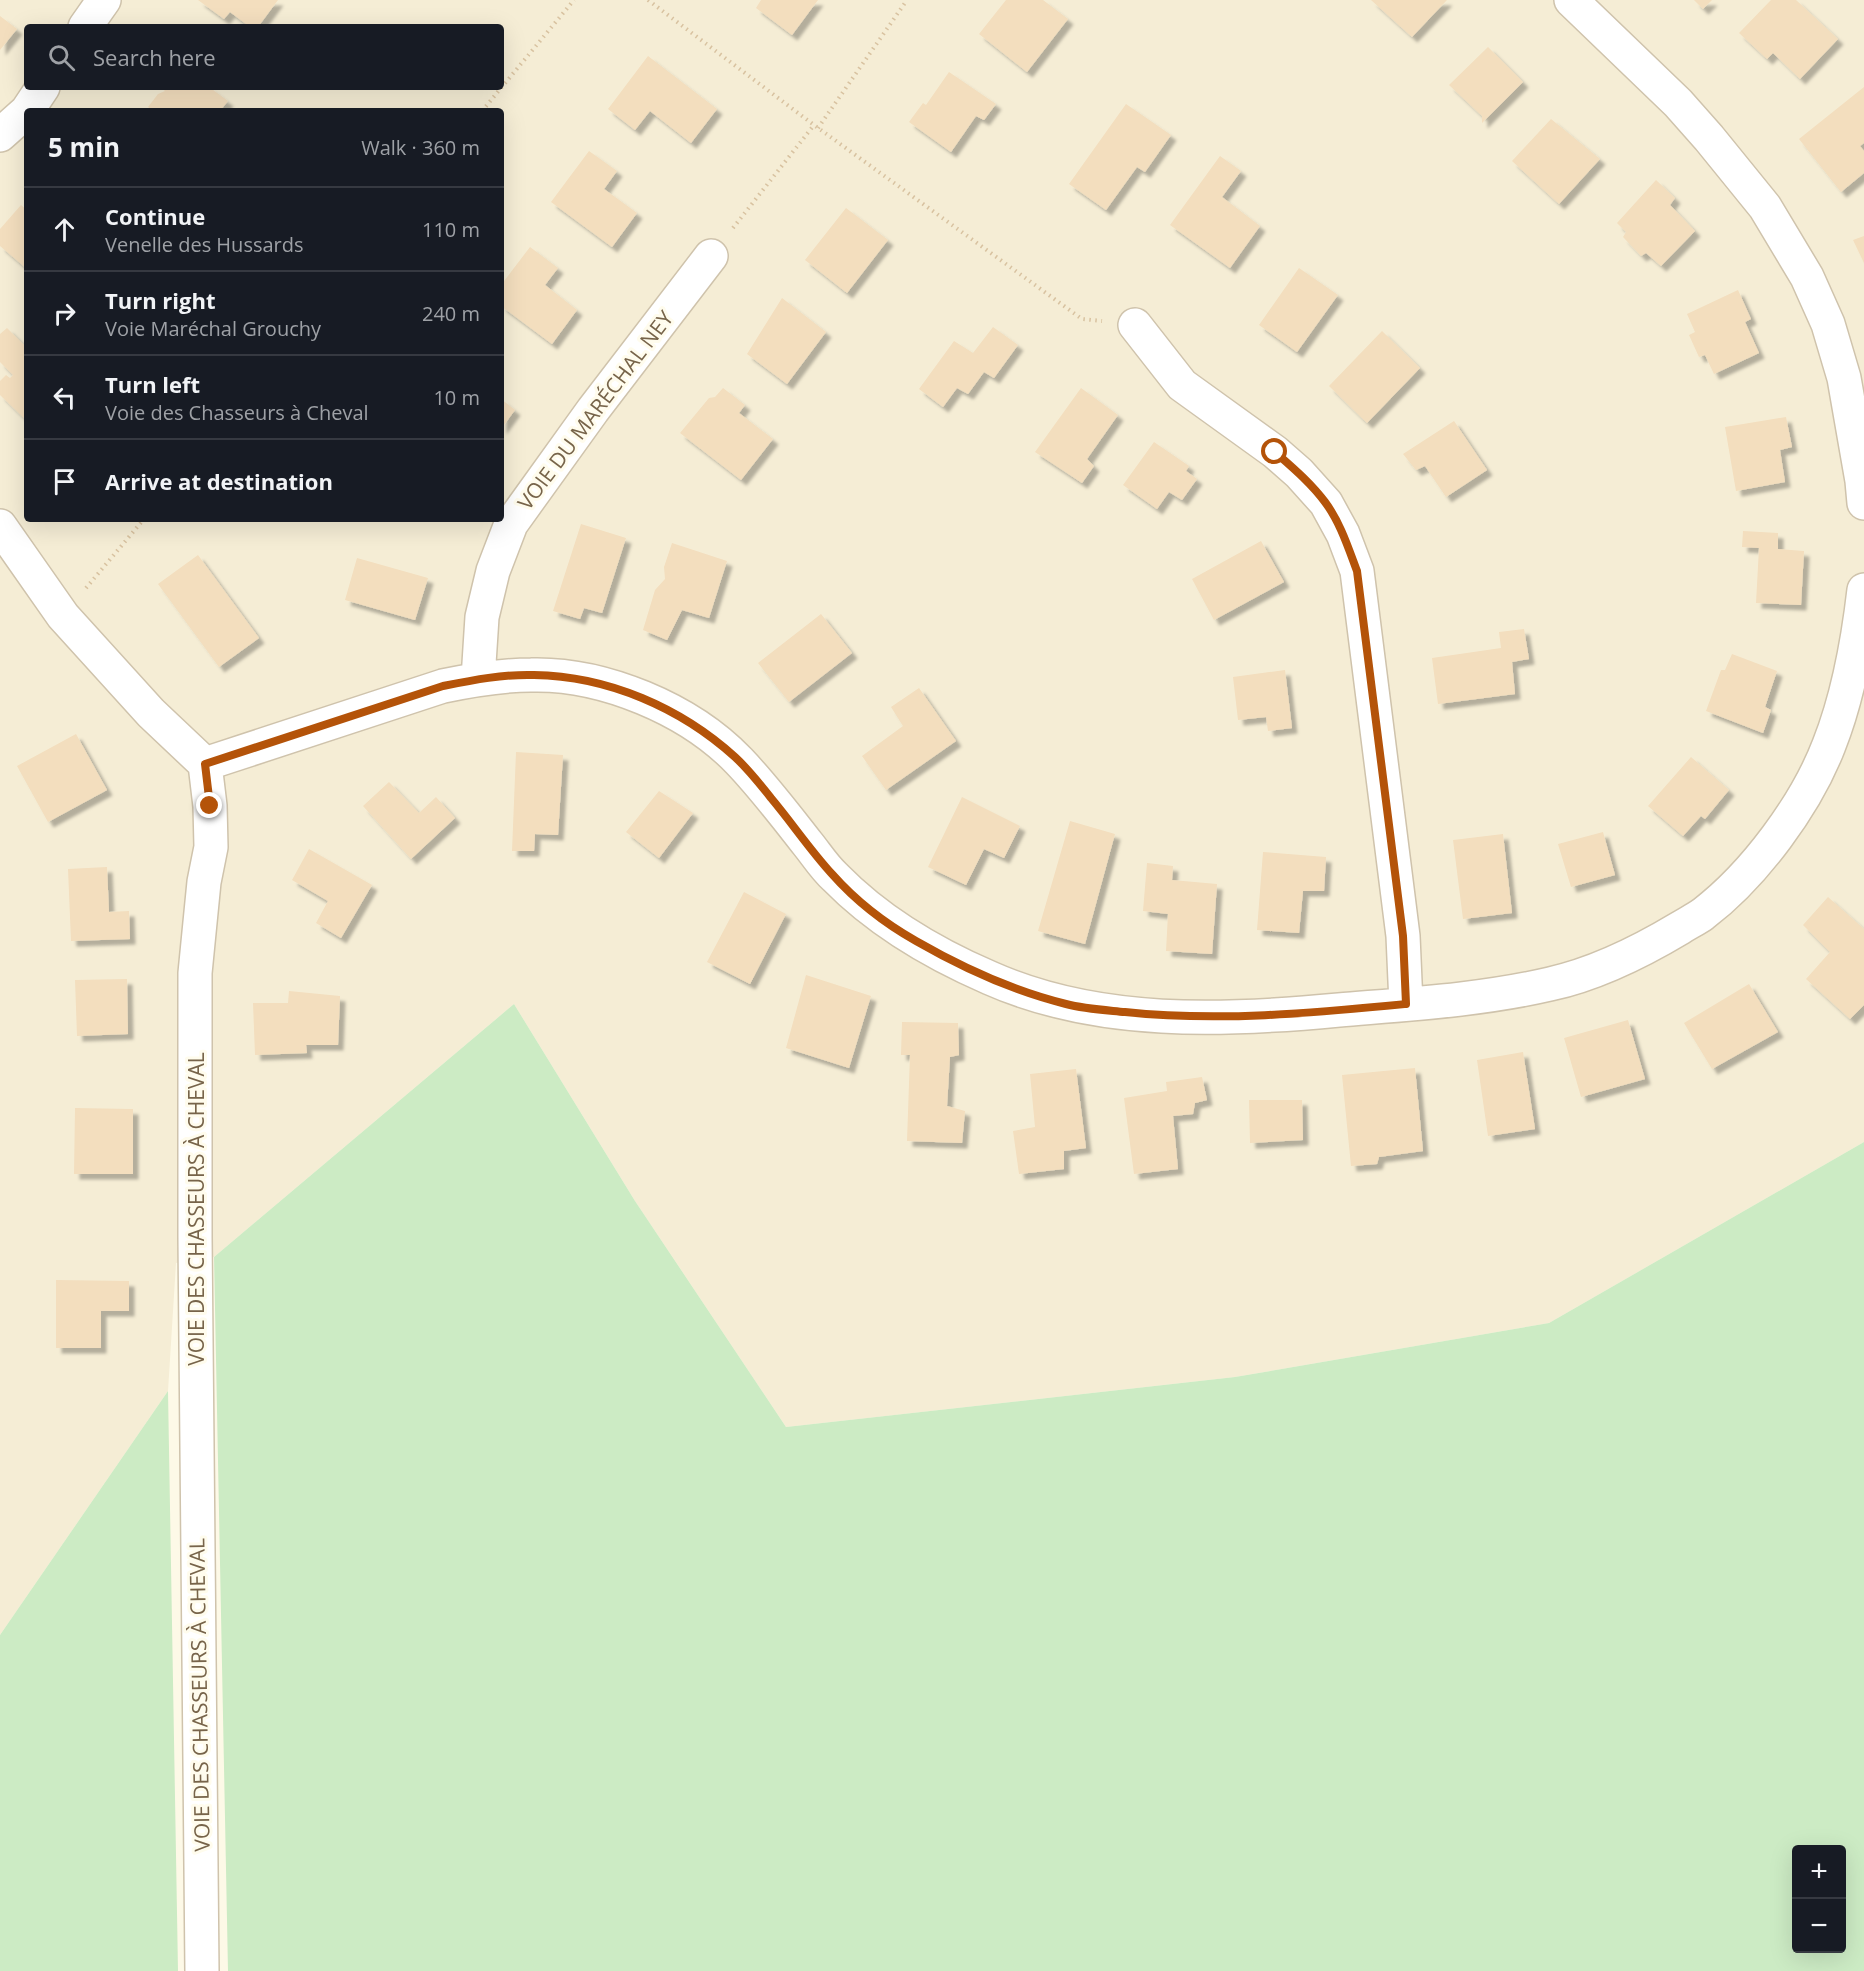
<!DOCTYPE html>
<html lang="en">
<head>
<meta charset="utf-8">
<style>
	body { margin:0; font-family:"Open Sans",sans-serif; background:#242831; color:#f1f3f6 }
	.controls { position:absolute; right:18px; bottom:18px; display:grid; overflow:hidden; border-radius:6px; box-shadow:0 6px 24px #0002 }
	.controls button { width:54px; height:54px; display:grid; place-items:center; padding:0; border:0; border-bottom:2px solid #363941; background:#171b24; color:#f1f3f6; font:30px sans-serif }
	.stop { position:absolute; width:18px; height:18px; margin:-14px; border:4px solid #b45309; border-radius:50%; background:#fff }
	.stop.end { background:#b45309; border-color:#fff; box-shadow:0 2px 6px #0008 }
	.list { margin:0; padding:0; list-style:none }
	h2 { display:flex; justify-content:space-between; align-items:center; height:78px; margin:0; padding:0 24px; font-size:26px }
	h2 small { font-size:20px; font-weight:400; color:#9ea1a6 }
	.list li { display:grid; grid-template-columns:39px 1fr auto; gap:18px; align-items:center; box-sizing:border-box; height:84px; padding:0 24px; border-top:2px solid #363941 }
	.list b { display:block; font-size:22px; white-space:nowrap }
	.list p { margin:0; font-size:20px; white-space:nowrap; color:#9ea1a6 }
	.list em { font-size:20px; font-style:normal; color:#9ea1a6 }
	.icon { flex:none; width:33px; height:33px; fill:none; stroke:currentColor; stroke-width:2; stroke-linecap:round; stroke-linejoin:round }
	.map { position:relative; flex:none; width:1864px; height:1971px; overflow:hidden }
	.search { position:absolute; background:#171b24; box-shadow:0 6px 24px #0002; left:24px; top:24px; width:480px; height:66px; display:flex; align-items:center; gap:15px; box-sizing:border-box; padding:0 21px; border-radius:6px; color:#9ea1a6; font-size:22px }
	.panel { position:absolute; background:#171b24; box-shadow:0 6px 24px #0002; left:24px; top:108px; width:480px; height:414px; border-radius:6px }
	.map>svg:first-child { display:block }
	.residential { fill:#f5edd5; fill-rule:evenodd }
	.green { fill:#ccebc4; fill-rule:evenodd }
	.building { fill:#f3debe; filter:url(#shadow) }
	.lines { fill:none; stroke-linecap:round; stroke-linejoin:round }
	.street-casing { stroke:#cfc3ac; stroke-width:36 }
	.path { stroke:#d8c2a0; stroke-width:4; stroke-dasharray:1.5 4.5; stroke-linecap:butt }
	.street { stroke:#fff; stroke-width:33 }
	.route { stroke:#b45309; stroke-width:8 }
	.labels { text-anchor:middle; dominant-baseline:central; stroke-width:6; stroke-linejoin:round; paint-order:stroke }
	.street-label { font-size:21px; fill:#77644a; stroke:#fffced }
</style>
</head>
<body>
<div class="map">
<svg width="1864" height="1971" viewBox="0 0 1864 1971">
	<defs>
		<filter id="shadow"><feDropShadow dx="5.5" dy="5.5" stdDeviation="1.5" flood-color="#0004"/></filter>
	</defs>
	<rect width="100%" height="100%" fill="#fdf9e7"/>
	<path class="residential" d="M0,0H1864V1142L1549,1323L1235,1377L786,1427L635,1201L514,1004L214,1257L176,1263L168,1391L0,1635ZM27,27H501V87H27ZM27,111H501V519H27Z"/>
	<path class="green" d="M514,1004L635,1201L786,1427L1235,1377L1549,1323L1864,1142V1971H228L214,1257ZM1796,1850H1842V1948H1796Z
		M168,1391L178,1971H0V1635Z"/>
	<path class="building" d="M198,0H278L258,27H250L230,12L224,19Z
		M761,0H818L792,35L756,8Z
		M1006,0H1043L1068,19L1027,72L979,34Z
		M1371,0H1447L1412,37Z
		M1694,0H1712L1703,9Z
		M1771,0H1796L1838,39L1800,79L1773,53L1767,59L1739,33Z
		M0,16L17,29L0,50Z
		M1488,47L1523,82L1482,123V116L1449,85Z
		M648,56L717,109L691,143L650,111L635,130L608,109Z
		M949,72L996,104L984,120L976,116L951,152L909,122L923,103L926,105Z
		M160,87H209L228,101L220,111H153L148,107L158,94L165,91Z
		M1864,87V143L1860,146L1864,151V173L1841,192L1799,139Z
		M1126,104L1171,135L1145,172L1137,167L1106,210L1069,184Z
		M1551,119L1600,159L1559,204L1512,161Z
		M589,151L617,171L604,189L637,213L612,247L551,202Z
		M1220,156L1241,171L1222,197L1260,226L1230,268L1170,225Z
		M1656,180L1675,198L1670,205L1695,231L1661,266L1646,253L1641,256L1623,237L1626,232L1617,223Z
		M21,205L27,210V269L0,246V229Z
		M846,208L888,240L847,293L805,260Z
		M1864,236V263L1853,240Z
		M530,247L558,268L545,285L577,310L552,344L501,306V285Z
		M1299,268L1338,295L1297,352L1259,325Z
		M1738,290L1751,319L1745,322L1759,353L1714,374L1705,355L1699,357L1689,335L1695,332L1687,314Z
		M782,298L826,332L787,384L747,354Z
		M993,327L1018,345L994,378L984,372L968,394L957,388L943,407L919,389L954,341L973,353Z
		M7,328L27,348V421L0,395V381L6,375L10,378L13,375L0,362V334Z
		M1382,331L1420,368L1367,423L1329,386Z
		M723,388L745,405L739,413L773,439L741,480L680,433L709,398L715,397Z
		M1081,388L1118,415L1087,459L1094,466L1082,483L1035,452Z
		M501,399L515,410L501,429Z
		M1786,417L1792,447L1780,450L1785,482L1736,491L1725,427Z
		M1454,421L1487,470L1446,497L1425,466L1416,470L1403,454Z
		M1154,442L1189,466L1186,471L1197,479L1182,500L1169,492L1157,509L1123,485Z
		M581,524L626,538L602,613L584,608L580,619L553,611Z
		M1743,531L1778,533V549L1804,551L1801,605L1756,603L1759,548L1742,547Z
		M1261,541L1284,582L1214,620L1192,579Z
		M672,543L727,561L709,618L682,610L667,640L643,630L655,590L665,579L664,567Z
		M198,555L259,638L219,667L158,584Z
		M357,558L428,578L415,620L345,600Z
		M821,614L852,653L789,702L758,663Z
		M1524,629L1529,659L1512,662L1515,694L1438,704L1432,658L1501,648L1499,632Z
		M1732,654L1777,671L1765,707L1771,710L1763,733L1706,711L1721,670H1725Z
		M1285,670L1292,728L1268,731L1266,717L1238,720L1233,677Z
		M919,688L956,741L886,790L862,756L903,726L891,707Z
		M76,734L107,790L48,822L17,766Z
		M516,752L563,755L558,835L535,834L534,851H512Z
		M1691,757L1729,790L1705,819L1701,816L1683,836L1648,806Z
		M389,782L419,813L436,797L455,818L411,859L363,806Z
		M659,791L693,813L659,858L626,832Z
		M962,797L1020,826L1004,858L984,849L966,885L928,867Z
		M1070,821L1115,834L1085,944L1038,931Z
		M1603,832L1615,875L1571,887L1558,844Z
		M1503,834L1512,913L1463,919L1453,840Z
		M309,849L372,885L341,938L316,923L328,901L292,880Z
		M1263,852L1326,857L1324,891H1303L1299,933L1257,930Z
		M1147,863L1173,866L1172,880L1217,884L1212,954L1166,951L1168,914L1143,911Z
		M107,867L109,912L129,911L130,939L71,941L68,869Z
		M744,892L786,914L750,984L707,962Z
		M1828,897L1864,929V1005L1850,1019L1806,979L1830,952L1803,925Z
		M806,975L871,996L849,1068L786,1048Z
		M127,979L128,1034L77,1036L75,980Z
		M1749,984L1778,1032L1712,1069L1684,1023Z
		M289,991L340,996L338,1045H306L307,1053L255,1055L253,1003H288Z
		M1628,1020L1645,1079L1581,1097L1564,1038Z
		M902,1022L958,1023L959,1055L950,1057L947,1106L965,1111L962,1143L907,1141L910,1055H901Z
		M1523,1052L1535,1129L1488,1136L1477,1060Z
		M1415,1068L1423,1151L1379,1157L1377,1164L1351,1166L1342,1075Z
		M1076,1069L1086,1148L1064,1151V1169L1019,1174L1013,1131L1035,1127L1030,1074Z
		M1202,1077L1207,1100L1195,1103L1193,1114L1173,1116L1178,1169L1134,1174L1124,1098L1167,1091L1166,1082Z
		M1249,1100H1302L1303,1140L1250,1143Z
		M75,1108L133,1109V1174H74Z
		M56,1280L129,1281V1311H101V1348H56Z"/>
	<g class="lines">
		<g class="street-casing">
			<path id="street" d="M1571,0L1678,103L1709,138L1765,207L1807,277L1828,324L1844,378L1862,481L1864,503
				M85,27L104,0
				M0,135L27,111L43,87
				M1135,325L1182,385L1275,452L1299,473L1326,503L1343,534L1357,571L1403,936L1406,1004
				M0,526L63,616L151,713L205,764L210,806L211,847L204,882L195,973V1237L202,1971
				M478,679L482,617L493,571L511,524L593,410L711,256
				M205,764L443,686C472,680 501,675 531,675C603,673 689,709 739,761C763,786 785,815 807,843C816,854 824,867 835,877C879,922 932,953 990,978C1098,1026 1224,1021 1339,1010C1410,1004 1481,1000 1550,984C1596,974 1640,952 1680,928C1688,923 1696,919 1703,914C1754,875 1806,805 1829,745C1848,697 1858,642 1864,590"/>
		</g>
		<path class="path" d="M648,0L814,125L1082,319L1102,321
			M482,111L574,0
			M818,128L907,0
			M733,228L814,125
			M86,588L144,519"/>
		<use href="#street" class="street"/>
	</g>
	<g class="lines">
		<path class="route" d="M210,806L205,764L443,686C473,680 504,674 534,675C608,676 681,708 735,757C748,769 760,784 771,798C792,823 810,850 832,874C855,900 886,924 916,941C963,968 1013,991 1066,1004C1085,1009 1105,1010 1125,1012C1219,1022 1312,1013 1406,1004L1403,936L1357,571C1348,547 1340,522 1325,502C1311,483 1292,467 1275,452"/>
	</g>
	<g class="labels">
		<g class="street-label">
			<text transform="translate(595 410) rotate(-53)">VOIE DU MARÉCHAL NEY</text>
			<text transform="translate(196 1209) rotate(-90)">VOIE DES CHASSEURS À CHEVAL</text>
			<text transform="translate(199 1695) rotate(-91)">VOIE DES CHASSEURS À CHEVAL</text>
		</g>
	</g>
</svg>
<div class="controls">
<button>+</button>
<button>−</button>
</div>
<div class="stop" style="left:1275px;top:452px"></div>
<div class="stop end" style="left:210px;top:806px"></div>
<div class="search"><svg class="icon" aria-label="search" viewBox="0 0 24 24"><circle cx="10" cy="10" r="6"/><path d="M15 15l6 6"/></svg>Search here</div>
<section class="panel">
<h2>5 min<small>Walk · 360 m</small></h2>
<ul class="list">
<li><svg class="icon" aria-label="ahead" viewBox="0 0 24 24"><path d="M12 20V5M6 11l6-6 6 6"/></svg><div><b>Continue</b><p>Venelle des Hussards</p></div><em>110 m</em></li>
<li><svg class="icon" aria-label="right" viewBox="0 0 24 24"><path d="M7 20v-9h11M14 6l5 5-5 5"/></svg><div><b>Turn right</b><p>Voie Maréchal Grouchy</p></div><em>240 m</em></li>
<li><svg class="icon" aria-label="left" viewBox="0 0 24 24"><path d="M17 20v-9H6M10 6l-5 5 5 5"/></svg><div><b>Turn left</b><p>Voie des Chasseurs à Cheval</p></div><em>10 m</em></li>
<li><svg class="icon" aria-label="arrive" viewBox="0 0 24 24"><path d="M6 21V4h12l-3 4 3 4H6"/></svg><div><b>Arrive at destination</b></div></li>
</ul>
</section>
</div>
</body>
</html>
